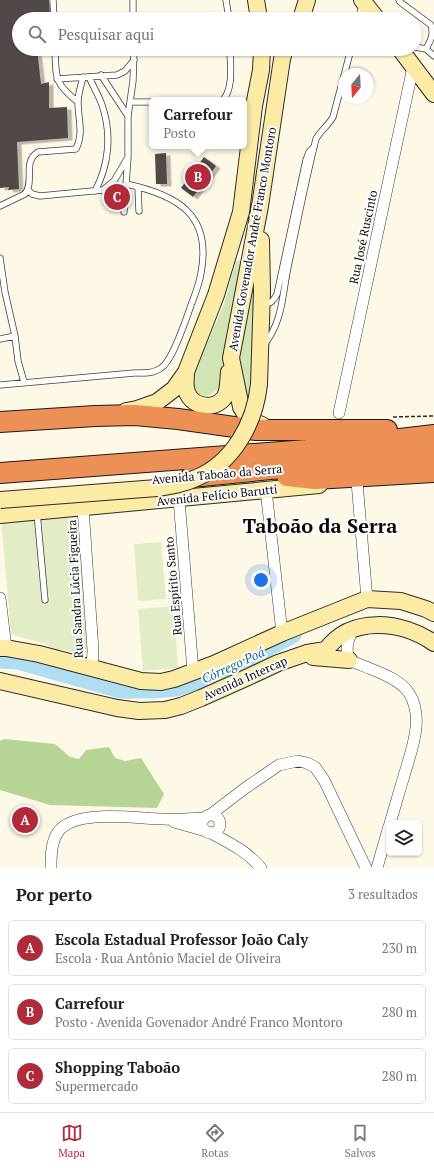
<!DOCTYPE html>
<html lang="pt">
<head>
<meta charset="utf-8">
<style>
	body { margin:0; font-family:"PT Serif",serif; background:#f2f2f2; color:#222 }
	.controls { position:absolute; right:12px; bottom:12px; display:grid; overflow:hidden; border-radius:6px; box-shadow:0 1px 3px #0004 }
	.controls button { width:36px; height:36px; display:grid; place-items:center; padding:0; border:0; border-bottom:1px solid #e0e0e0; background:#fff; color:#222; font:20px sans-serif }
	.compass { position:absolute; left:338px; top:68px; width:36px; height:36px; border-radius:50%; background:#fff; box-shadow:0 1px 3px #0004; rotate:198deg }
	.you { position:absolute; left:261px; top:580px; width:14px; height:14px; margin:-10px; border:3px solid #fff; border-radius:50%; background:#1a73e8; box-shadow:0 0 0 6px #1a73e833 }
	.badge { display:grid; place-items:center; width:26px; height:26px; border-radius:50%; background:#b12a3a; color:#fff; font-size:13px; font-weight:700 }
	.pin { position:absolute; translate:-50% -50%; border:2px solid #fff; box-shadow:0 1px 4px #0006 }
	.popup { position:absolute; left:149px; top:97px; width:98px; height:52px; box-sizing:border-box; display:grid; place-content:center; border-radius:6px; background:#fff; filter:drop-shadow(0 1px 3px #0005); font-size:13px; white-space:nowrap; color:#767676 }
	.popup b { font-size:15px; color:#222 }
	.popup::after { content:''; position:absolute; left:50%; top:100%; margin-left:-8px; border:8px solid transparent; border-top-color:#fff }
	.list { margin:0; padding:0; list-style:none }
	h2 { display:flex; justify-content:space-between; align-items:center; height:52px; margin:0; padding:0 16px; font-size:17px }
	h2 small { font-size:13px; font-weight:400; color:#767676 }
	.list li { display:grid; grid-template-columns:26px 1fr auto; gap:12px; align-items:center; box-sizing:border-box; height:56px; margin:0 8px 8px; padding:0 8px; border:1px solid #e0e0e0; border-radius:6px }
	.list b { display:block; font-size:15px; white-space:nowrap }
	.list p { margin:0; font-size:13px; white-space:nowrap; color:#767676 }
	.list em { font-size:13px; font-style:normal; color:#767676 }
	.icon { flex:none; width:22px; height:22px; fill:none; stroke:currentColor; stroke-width:2; stroke-linecap:round; stroke-linejoin:round }
	.map { position:relative; flex:none; width:434px; height:868px; overflow:hidden }
	.search { position:absolute; background:#fff; box-shadow:0 1px 3px #0004; left:12px; right:12px; top:12px; height:44px; display:flex; align-items:center; gap:10px; box-sizing:border-box; padding:0 14px; border-radius:22px; color:#767676; font-size:15px }
	.sheet { height:244px; background:#fff }
	nav { display:flex; justify-content:space-around; align-items:center; box-sizing:border-box; height:56px; border-top:1px solid #e0e0e0; background:#fff; font-size:11px; color:#767676 }
	nav a { display:grid; justify-items:center; gap:2px }
	nav .on { color:#b12a3a }
	.map>svg:first-child { display:block }
	.green { fill:#d1e5b4 }
	.forest { fill:#b6d594 }
	.pitch { fill:#e2edc5 }
	.lines { fill:none; stroke-linecap:round; stroke-linejoin:round }
	.river { stroke:#afdef2; stroke-width:17 }
	.building { fill:#514a47; filter:url(#shadow) }
	.lane-casing { stroke:#3d3d3d; stroke-width:7 }
	.street-casing { stroke:#3d3d3d; stroke-width:12 }
	.secondary-casing { stroke:#2c2c2c; stroke-width:18 }
	.highway-casing { stroke:#1b1b1b; stroke-width:22 }
	.path { stroke:#2c2c2c; stroke-width:1.5; stroke-dasharray:4 2; stroke-linecap:butt }
	.lane { stroke:#fff; stroke-width:5.5 }
	.street { stroke:#fff; stroke-width:11 }
	.secondary { stroke:#fbeba5; stroke-width:16 }
	.highway { stroke:#ed9056; stroke-width:20 }
	.secondary-bridge-casing { stroke:#2c2c2c; stroke-width:18; stroke-linecap:butt }
	.secondary-bridge { stroke:#fbeba5; stroke-width:16 }
	.labels { text-anchor:middle; dominant-baseline:central; stroke-width:4; stroke-linejoin:round; paint-order:stroke }
	.street-label { font-size:12px; fill:#0a0a0a; stroke:#fff }
	.water-label { font-size:13px; font-style:italic; fill:#1b6893; stroke:#fff }
	.town-label { font-size:20px; font-weight:bold; fill:#0a0a0a; stroke:#fff }
</style>
</head>
<body>
<div class="map">
<svg width="434" height="868" viewBox="0 0 434 868">
	<defs>
		<filter id="shadow"><feDropShadow dx="4.5" dy="2.5" stdDeviation="0" flood-color="#0004"/></filter>
	</defs>
	<rect width="100%" height="100%" fill="#fef8e7"/>
	<path class="green" d="M242,260L221,387C207,398 207,398 191,390L193,375L224,304L236,261Z
		M252,262L254,335L251,402L245,400L240,359Z"/>
	<path class="forest" d="M4,739L55,744L70,757L79,759L86,750L109,747L115,758L125,761L141,758L164,794L157,808L50,805L0,790V741Z"/>
	<path class="pitch" d="M78,516L87,652L78,654L63,650H48V645L11,634L1,519Z
		M161,542L166,599L138,601L134,544Z
		M174,606L178,668L143,671L138,609Z"/>
	<g class="lines">
		<path class="river" d="M0,660L18,661L121,690H151L177,688L211,677L293,635"/>
	</g>
	<path class="building" d="M0,0H49L50,15L37,17V19H19V49H37L41,84L49,82V108L67,107L68,138L17,142L19,189L8,190L9,187L0,188Z
		M166,153L167,184H156L155,154Z
		M204,157L216,166L193,197L181,188Z"/>
	<g class="lines">
		<g class="lane-casing">
			<path id="lane" d="M53,0L54,19
				M226,0L229,19
				M399,0L400,2L431,25C434,34 431,40 426,49
				M133,19V0
				M359,19L362,4
				M415,47L426,49L434,56
				M55,49C56,78 54,83 78,102
				M101,75L128,116
				M89,77C93,86 99,96 102,105C112,134 109,165 95,191
				M57,79L117,75L125,71L134,60
				M223,100C234,87 230,65 230,49
				M130,102H152
				M138,187L139,211
				M28,190L32,194L40,196L103,190L115,197L124,207
				M103,190L114,181L127,159
				M0,206L25,194C35,181 22,162 38,152L76,149C84,133 78,119 78,102C78,94 81,86 83,77
				M124,212L128,157V116L133,81L134,49
				M0,258L5,292L15,336L18,361L24,382
				M264,304C271,304 274,300 277,294L306,160L309,152L314,147
				M0,339L15,336
				M264,345C283,321 282,296 288,267C297,225 305,182 316,139C320,131 328,126 333,117L351,49
				M0,385L134,373C143,373 153,374 161,368C172,361 183,327 188,314C192,301 199,287 201,273C212,215 178,195 126,184
				M37,513L45,600"/>
		</g>
		<g class="street-casing">
			<path id="street" d="M339,413L413,67
				M357,482L367,599
				M266,490L282,633
				M179,499L193,671
				M83,508L93,650L92,669
				M0,598L6,648
				M342,658C352,661 361,665 371,669C384,674 401,681 409,693C425,718 411,751 404,776C399,792 395,807 390,823
				M349,660C345,648 348,640 353,629
				M210,815L244,789L279,765L298,761L307,763L315,767L324,780L366,868
				M202 824a9 9 0 1 1 18 0a9 9 0 1 1-18 0Z
				M174,822L206,831
				M209,832C228,842 247,851 261,868
				M51,868C51,857 51,842 58,832C75,808 138,819 164,819C178,820 191,818 204,818
				M377,868L389,826"/>
		</g>
		<g class="secondary-casing">
			<path id="secondary" d="M256,0L259,19
				M362,0L377,19
				M301,19L307,0
				M400,49L434,94
				M186,372C186,377 185,383 186,388C188,405 211,412 223,399C229,393 228,380 229,372
				M259,384L262,291L261,240
				M126,411L137,409L157,402L174,389L186,372L216,295L241,212L254,106L261,70L262,49
				M262,425L252,421L247,417L241,407L231,358L260,206L282,59L285,49
				M0,515L319,485
				M0,648H6L39,654L141,681L161,682L174,679L214,664L282,633L367,599L401,601L426,609L434,613
				M313,657L349,660
				M0,681L117,708L139,711L165,710L181,706L201,698L246,678L278,663L307,653L326,650C351,615 402,621 434,643"/>
		</g>
		<g class="highway-casing">
			<path id="highway" d="M0,422L95,416L135,415L178,419L256,430H387
				M0,473L307,450L434,435
				M287,476L315,479L434,472
				M191,477L434,453"/>
		</g>
		<path class="path" d="M393,417L434,416"/>
		<use href="#lane" class="lane"/>
		<use href="#street" class="street"/>
		<use href="#secondary" class="secondary"/>
		<use href="#highway" class="highway"/>
		<g class="secondary-bridge-casing">
			<path id="secondary-bridge" d="M0,500L157,488C171,486 184,484 196,478C233,463 255,423 259,384"/>
		</g>
		<use href="#secondary-bridge" class="secondary-bridge"/>
	</g>
	<g class="labels">
		<g class="street-label">
			<text transform="translate(363 237) rotate(-78)">Rua José Ruscinto</text>
			<text transform="translate(252 239) rotate(-80)">Avenida Govenador André Franco Montoro</text>
			<text transform="translate(217 474) rotate(-5)">Avenida Taboão da Serra</text>
			<text transform="translate(217 495) rotate(-6)">Avenida Felício Barutti</text>
			<text transform="translate(173 586) rotate(-95)">Rua Espírito Santo</text>
			<text transform="translate(75 589) rotate(-93)">Rua Sandra Lúcia Figueira</text>
			<text transform="translate(245 678) rotate(-24)">Avenida Intercap</text>
		</g>
		<g class="water-label">
			<text transform="translate(233 665) rotate(-25)">Córrego Poá</text>
		</g>
		<g class="town-label">
			<text x="320" y="525">Taboão da Serra</text>
		</g>
	</g>
</svg>
<div class="controls">
<button><svg class="icon" aria-label="layers" viewBox="0 0 24 24"><path d="M12 4l9 5-9 5-9-5zM3 14l9 5 9-5"/></svg></button>
</div>
<svg class="compass" viewBox="-18 -18 36 36"><path d="M0-13l5 13h-10z" fill="#e53935"/><path d="M0 13l5-13h-10z" fill="#767676"/></svg>
<div class="you"></div>
<div class="pin badge" style="left:25px;top:820px">A</div>
<div class="pin badge" style="left:198px;top:177px">B</div>
<div class="popup"><b>Carrefour</b>Posto</div>
<div class="pin badge" style="left:117px;top:197px">C</div>
<div class="search"><svg class="icon" aria-label="search" viewBox="0 0 24 24"><circle cx="10" cy="10" r="6"/><path d="M15 15l6 6"/></svg>Pesquisar aqui</div>
</div>
<section class="sheet">
<h2>Por perto<small>3 resultados</small></h2>
<ul class="list">
<li><span class="badge">A</span><div><b>Escola Estadual Professor João Caly</b><p>Escola · Rua Antônio Maciel de Oliveira</p></div><em>230 m</em></li>
<li><span class="badge">B</span><div><b>Carrefour</b><p>Posto · Avenida Govenador André Franco Montoro</p></div><em>280 m</em></li>
<li><span class="badge">C</span><div><b>Shopping Taboão</b><p>Supermercado</p></div><em>280 m</em></li>
</ul>
</section>
<nav>
<a class="on"><svg class="icon" aria-label="map" viewBox="0 0 24 24"><path d="M3 6l6-2 6 2 6-2v14l-6 2-6-2-6 2zM9 4v14M15 6v14"/></svg>Mapa</a>
<a><svg class="icon" aria-label="directions" viewBox="0 0 24 24"><path d="M12 3l9 9-9 9-9-9zM9 14v-3h6M13 9l2 2-2 2"/></svg>Rotas</a>
<a><svg class="icon" aria-label="saved" viewBox="0 0 24 24"><path d="M7 4h10v16l-5-4-5 4z"/></svg>Salvos</a>
</nav>
</body>
</html>
